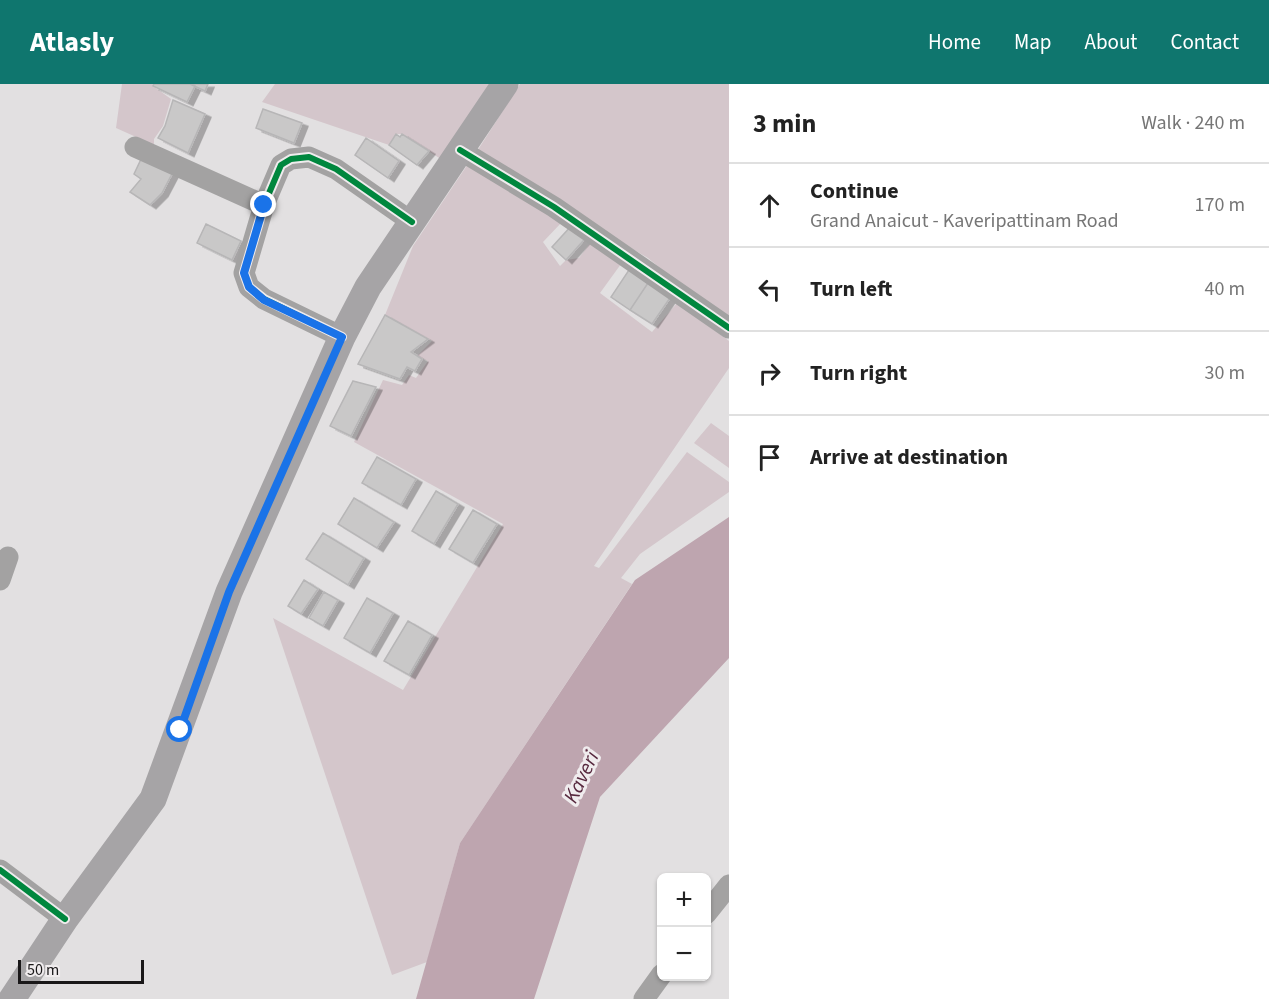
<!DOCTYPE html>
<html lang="en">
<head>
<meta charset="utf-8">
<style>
	body { margin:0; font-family:"Source Sans 3",sans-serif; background:#f6f6f6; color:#222 }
	.controls { position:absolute; right:18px; bottom:18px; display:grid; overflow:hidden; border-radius:9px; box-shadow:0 2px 4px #0004 }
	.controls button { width:54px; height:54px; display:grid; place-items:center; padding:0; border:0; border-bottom:2px solid #e0e0e0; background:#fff; color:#222; font:30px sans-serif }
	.scale { position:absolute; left:18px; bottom:15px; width:126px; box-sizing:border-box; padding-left:6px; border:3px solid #1a1819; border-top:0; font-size:16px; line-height:21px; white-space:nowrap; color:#1a1819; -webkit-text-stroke:4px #f0ecee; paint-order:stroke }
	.stop { position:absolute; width:18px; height:18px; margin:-14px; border:4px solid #1a73e8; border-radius:50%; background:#fff }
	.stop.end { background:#1a73e8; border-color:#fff; box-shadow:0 2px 6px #0008 }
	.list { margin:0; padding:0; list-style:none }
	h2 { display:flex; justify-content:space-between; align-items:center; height:78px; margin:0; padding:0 24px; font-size:26px }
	h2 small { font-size:20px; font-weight:400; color:#767676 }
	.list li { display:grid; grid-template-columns:39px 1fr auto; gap:18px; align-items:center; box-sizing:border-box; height:84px; padding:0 24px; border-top:2px solid #e0e0e0 }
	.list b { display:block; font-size:22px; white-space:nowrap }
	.list p { margin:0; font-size:20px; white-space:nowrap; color:#767676 }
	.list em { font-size:20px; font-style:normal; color:#767676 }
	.icon { flex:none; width:33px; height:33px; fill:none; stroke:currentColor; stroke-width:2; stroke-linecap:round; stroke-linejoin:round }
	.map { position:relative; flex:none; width:729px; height:915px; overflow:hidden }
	header { display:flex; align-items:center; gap:36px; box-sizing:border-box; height:84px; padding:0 30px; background:#0f766e; color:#fff }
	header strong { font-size:28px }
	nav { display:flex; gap:33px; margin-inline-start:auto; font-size:21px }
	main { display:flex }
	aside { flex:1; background:#fff }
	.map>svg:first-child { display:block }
	.green { fill:#d4c6cb }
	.water { fill:#bea5af }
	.building { fill:#c9c8c8; stroke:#b7b6b7; stroke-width:1.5; filter:url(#shadow) }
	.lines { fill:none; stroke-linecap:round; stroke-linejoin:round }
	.minor { stroke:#a3a2a2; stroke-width:21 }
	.major { stroke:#a6a4a6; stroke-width:27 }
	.cycleway-casing { stroke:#f0ecee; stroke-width:10 }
	.cycleway { stroke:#00873e; stroke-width:6 }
	.route { stroke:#1a73e8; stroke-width:8 }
	.labels { text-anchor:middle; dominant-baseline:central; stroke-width:6; stroke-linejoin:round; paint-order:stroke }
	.water-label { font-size:21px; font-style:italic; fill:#57283e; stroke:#f0ecee }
</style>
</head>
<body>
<header>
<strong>Atlasly</strong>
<nav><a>Home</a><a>Map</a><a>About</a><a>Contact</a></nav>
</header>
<main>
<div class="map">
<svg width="729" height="915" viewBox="0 0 729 915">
	<defs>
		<filter id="shadow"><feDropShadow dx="6" dy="3.5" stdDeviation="0" flood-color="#0004"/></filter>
	</defs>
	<rect width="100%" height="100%" fill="#e2e0e1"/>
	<path class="green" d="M122,0H154L153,2L171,15L163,42L154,55V61L116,44Z
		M275,0H500L450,81L402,50H396L389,61L262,18Z
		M520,0H729V235L695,213L648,174L474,72Z
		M470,77L562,138L543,158L560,182L566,176L579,174L592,157L621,180L600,209L652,248L678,218L729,257V284L594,482L599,484L687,368L729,398V408L640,470L621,494L632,500L460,759L427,878L392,891L273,534L403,606L503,440L354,358L383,296L402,301L409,291L416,294L428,277L417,272L432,257L385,231L413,162Z
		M711,339L729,352V384L694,359Z"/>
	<path class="water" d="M729,433V574L600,713L534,915H416L460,759L635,496Z"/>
	<path class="building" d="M154,0H190L195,2L187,18L153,2Z
		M190,0H208L205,7Z
		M173,16L205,30L188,69L158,54L165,42Z
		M263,25L302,39L294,59L256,44Z
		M396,50L400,53L402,50L429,67L417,81L389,61Z
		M366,54L399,77L388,94L355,71Z
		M143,71L174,86L162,109L150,121L130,108L141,95L134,90Z
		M206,140L241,157L232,176L197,159Z
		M573,140L591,148L566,176L552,163Z
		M631,183L650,196L630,226L611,213Z
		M650,196L672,211L652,240L630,226Z
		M385,231L428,255L411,268L422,275L415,287L407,283L400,295L358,280Z
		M353,297L376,303L351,352L330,342Z
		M377,373L416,395L401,421L362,399Z
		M436,407L458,420L434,460L412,447Z
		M354,414L394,438L377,464L338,440Z
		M473,426L497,440L473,479L449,465Z
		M323,449L364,474L348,501L306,475Z
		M304,496L318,505L301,530L288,522Z
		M324,508L338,516L323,542L309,534Z
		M367,514L393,529L370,569L344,554Z
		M408,537L432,551L409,591L384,577Z"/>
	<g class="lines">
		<path class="minor" d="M135,63L264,121
			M460,66L554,123L729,244
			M342,253L264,215L249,203L244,189L264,121L281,81L291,75L309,73L336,85L412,138
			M0,496L8,473
			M0,786L65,835
			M706,830L729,801
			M644,915L662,890"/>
		<path class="major" d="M12,915L65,835L153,715L229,508L342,253L368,203L505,0"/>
		<g class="cycleway-casing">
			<path id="cycleway" d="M460,66L554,123L729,244
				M342,253L264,215L249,203L244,189L264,121L281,81L291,75L309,73L336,85L412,138
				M0,786L65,835"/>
		</g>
		<use href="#cycleway" class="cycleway"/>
	</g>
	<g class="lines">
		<path class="route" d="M180,646L229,508L342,253L264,216L249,203L244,189L264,121"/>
	</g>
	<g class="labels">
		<g class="water-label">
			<text transform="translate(581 693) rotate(-64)">Kaveri</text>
		</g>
	</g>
</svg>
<div class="controls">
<button>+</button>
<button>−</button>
</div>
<div class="scale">50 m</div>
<div class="stop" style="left:180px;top:646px"></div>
<div class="stop end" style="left:264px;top:121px"></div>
</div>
<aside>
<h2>3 min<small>Walk · 240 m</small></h2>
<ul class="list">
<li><svg class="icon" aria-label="ahead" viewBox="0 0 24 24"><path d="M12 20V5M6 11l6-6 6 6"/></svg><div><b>Continue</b><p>Grand Anaicut - Kaveripattinam Road</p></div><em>170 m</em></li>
<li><svg class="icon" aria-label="left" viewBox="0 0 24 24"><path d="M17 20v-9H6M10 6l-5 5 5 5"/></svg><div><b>Turn left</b></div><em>40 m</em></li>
<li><svg class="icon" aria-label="right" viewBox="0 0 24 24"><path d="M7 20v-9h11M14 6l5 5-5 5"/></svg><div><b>Turn right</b></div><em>30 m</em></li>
<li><svg class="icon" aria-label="arrive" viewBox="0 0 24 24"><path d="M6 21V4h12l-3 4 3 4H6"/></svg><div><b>Arrive at destination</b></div></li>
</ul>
</aside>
</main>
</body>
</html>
